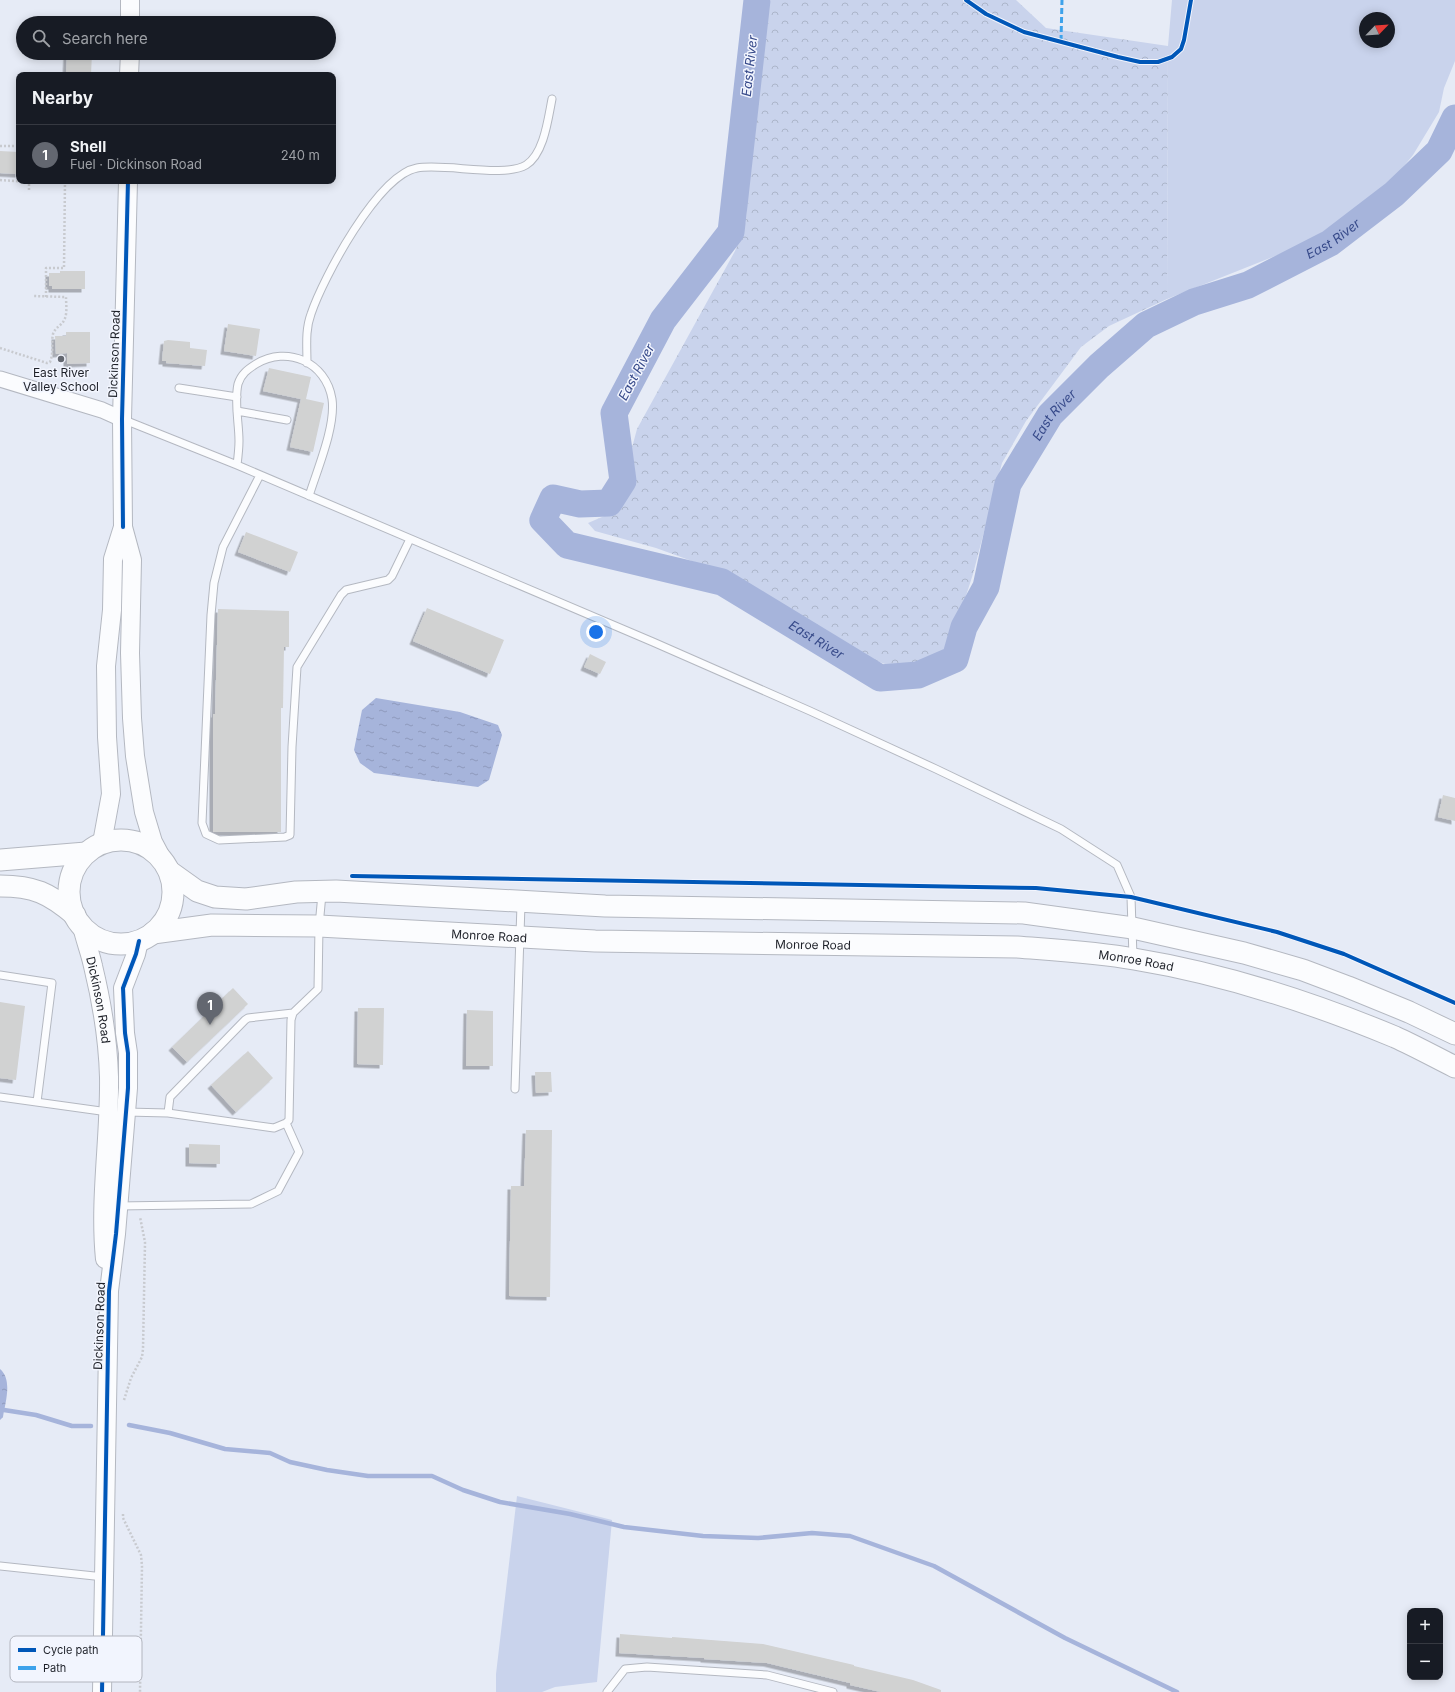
<!DOCTYPE html>
<html lang="en">
<head>
<meta charset="utf-8">
<style>
	body { margin:0; font-family:Inter,sans-serif; background:#20242c; color:#f1f3f6 }
	.controls { position:absolute; right:12px; bottom:12px; display:grid; overflow:hidden; border-radius:8px; box-shadow:0 2px 10px #0003 }
	.controls button { width:36px; height:36px; display:grid; place-items:center; padding:0; border:0; border-bottom:1px solid #363941; background:#171b24; color:#f1f3f6; font:20px sans-serif }
	.compass { position:absolute; left:1359px; top:12px; width:36px; height:36px; border-radius:50%; background:#171b24; box-shadow:0 2px 10px #0003; rotate:65deg }
	.you { position:absolute; left:596px; top:632px; width:14px; height:14px; margin:-10px; border:3px solid #fff; border-radius:50%; background:#1a73e8; box-shadow:0 0 0 6px #1a73e833 }
	.badge { display:grid; place-items:center; width:26px; height:26px; border-radius:50%; background:#636770; color:#fff; font-size:13px; font-weight:700 }
	.pin { position:absolute; translate:-50% -33px; filter:drop-shadow(0 1px 2px #0008) }
	.pin::after { content:''; position:absolute; top:21px; width:14px; height:12px; background:inherit; clip-path:polygon(0 0,100% 0,50% 100%) }
	.list { margin:0; padding:0; list-style:none }
	h2 { display:flex; justify-content:space-between; align-items:center; height:52px; margin:0; padding:0 16px; font-size:17px }
	h2 small { font-size:13px; font-weight:400; color:#9ea1a6 }
	.list li { display:grid; grid-template-columns:26px 1fr auto; gap:12px; align-items:center; box-sizing:border-box; height:60px; padding:0 16px; border-top:1px solid #363941 }
	.list b { display:block; font-size:15px; white-space:nowrap }
	.list p { margin:0; font-size:13px; white-space:nowrap; color:#9ea1a6 }
	.list em { font-size:13px; font-style:normal; color:#9ea1a6 }
	.icon { flex:none; width:22px; height:22px; fill:none; stroke:currentColor; stroke-width:2; stroke-linecap:round; stroke-linejoin:round }
	.map { position:relative; flex:none; width:1455px; height:1692px; overflow:hidden }
	.search { position:absolute; background:#171b24; box-shadow:0 2px 10px #0003; left:16px; top:16px; width:320px; height:44px; display:flex; align-items:center; gap:10px; box-sizing:border-box; padding:0 14px; border-radius:22px; color:#9ea1a6; font-size:15px }
	.panel { position:absolute; background:#171b24; box-shadow:0 2px 10px #0003; left:16px; top:72px; width:320px; height:112px; border-radius:8px }
	.map>svg:first-child { display:block }
	.forest { fill:url(#forest-crowns) }
	.park { fill:#c9d3ec; fill-rule:evenodd }
	.water { fill:url(#water-ripples) }
	.lines { fill:none; stroke-linecap:round; stroke-linejoin:round }
	.stream { stroke:#a6b4db; stroke-width:4.5 }
	.river { stroke:#a6b4db; stroke-width:27 }
	.building { fill:#d1d2d2; filter:url(#shadow) }
	.service-casing { stroke:#b4b8c1; stroke-width:9 }
	.minor-casing { stroke:#b4b8c1; stroke-width:17 }
	.tertiary-casing { stroke:#b4b8c1; stroke-width:20 }
	.secondary-casing { stroke:#b4b8c1; stroke-width:23 }
	.path { stroke:#c8cacf; stroke-width:2.5; stroke-dasharray:2 2; stroke-linecap:butt }
	.service { stroke:#fbfcfe; stroke-width:7 }
	.minor { stroke:#fbfcfe; stroke-width:15 }
	.tertiary { stroke:#fbfcfe; stroke-width:18 }
	.secondary { stroke:#fbfcfe; stroke-width:21 }
	.quiet { stroke:#3da2eb; stroke-width:3; stroke-dasharray:6 3; stroke-linecap:butt }
	.cycleway-casing { stroke:#f2f5fe; stroke-width:6 }
	.cycleway { stroke:#0057b8; stroke-width:4 }
	.poi-dot { fill:#636770; stroke:#f2f5fe; stroke-width:1.5 }
	.labels { text-anchor:middle; dominant-baseline:central; stroke-width:3; stroke-linejoin:round; paint-order:stroke }
	.street-label { font-size:12px; fill:#1d2028; stroke:#f2f5fe }
	.poi-label { font-size:12px; fill:#1d2028; stroke:#f2f5fe }
	.water-label { font-size:13px; font-style:italic; fill:#374a8a; stroke:#f2f5fe }
	.key { fill:#f2f5fe; stroke:#b2b5be; stroke-width:1 }
	.key-label { font-size:11px; fill:#1d2028 }
</style>
</head>
<body>
<div class="map">
<svg width="1455" height="1692" viewBox="0 0 1455 1692">
	<defs>
		<pattern id="forest-crowns" width="20" height="18" patternUnits="userSpaceOnUse"><rect width="20" height="18" fill="#c9d3ec"/><path d="M2 6a3 3 0 1 1 6 0M12 15a3 3 0 1 1 6 0" fill="none" stroke="#acb5ca"/></pattern>
		<pattern id="water-ripples" width="26" height="14" patternUnits="userSpaceOnUse"><rect width="26" height="14" fill="#a6b4db"/><path d="M2 4q2-2 4 0t4 0M15 11q2-2 4 0t4 0" fill="none" stroke="#8e9abc"/></pattern>
		<filter id="shadow"><feDropShadow dx="-3.5" dy="3.5" stdDeviation="0" flood-color="#0004"/></filter>
	</defs>
	<rect width="100%" height="100%" fill="#e6ebf6"/>
	<path class="forest" d="M771,0H1016L1046,28L1168,46L1167,299L1109,326L1081,347L1026,421L1002,463L973,574L952,639L941,654L914,666H891L870,659L725,573L656,548L595,531L588,523L616,511L626,498L630,486V455L637,429L735,251L746,221L755,82L767,7Z"/>
	<path class="park" d="M1172,0H1455V61L1444,88L1439,112L1413,155L1395,177L1351,214L1300,246L1167,299L1168,46ZM1365,18H1389V42H1365Z
		M517,1496L612,1520L597,1682L555,1687L542,1692H496V1674Z"/>
	<path class="water" d="M376,698L460,712L498,725L502,735L489,780L478,787L374,773L360,763L354,750L362,710Z
		M0,1369C13,1380 5,1403 3,1417L0,1420Z"/>
	<g class="lines">
		<path class="stream" d="M4,1410L36,1415L72,1426H91
			M129,1425L170,1433L225,1449L270,1453L290,1462L327,1470L368,1476H432L463,1490L500,1502L570,1514L624,1527L703,1536L758,1538L812,1533L850,1536L934,1566L1065,1638L1177,1692"/>
		<path class="river" id="s1" d="M757,0L731,232L663,320L614,413L623,481L609,503L580,504L553,498L543,520L567,545L722,582L880,678L918,675L955,659L964,627L986,587L1008,484L1050,415L1099,366L1146,325L1194,302L1248,285L1330,243L1394,194L1439,151L1455,118"/>
	</g>
	<path class="building" d="M67,53H92L91,75H66Z
		M0,151L19,152V174L0,173Z
		M60,271H85V289H52V286H49V273H60Z
		M228,324L260,329L256,356L224,351Z
		M66,332H90V363L67,364V353L56,354L55,336H66Z
		M168,340L190,342V348L207,350L205,366L166,363V361H162L164,341Z
		M269,368L311,377L306,399L324,403L313,452L290,447L301,399L263,391Z
		M246,532L298,552L290,572L238,552Z
		M427,608L504,640L490,674L413,641Z
		M218,609L289,611V647H284L283,708H281V832H213V714H215Z
		M590,654L606,662L600,674L584,667Z
		M1443,795L1455,798V821L1438,817Z
		M233,988L248,1004L187,1062L172,1047Z
		M0,1002L25,1006L16,1080L0,1078Z
		M358,1008H384L383,1065L357,1064Z
		M467,1010L493,1011V1066H466Z
		M248,1051L273,1078L236,1112L211,1085Z
		M535,1072H551L552,1092L536,1093Z
		M526,1130H552L550,1297L509,1296L511,1186H524Z
		M189,1144L220,1145V1164L189,1163Z
		M620,1634L672,1638V1637L763,1644L854,1665V1666L913,1680L941,1690V1692H881L850,1685V1683L767,1663L704,1659V1658L619,1653Z"/>
	<g class="lines">
		<g class="service-casing">
			<path id="service" d="M307,363C307,347 305,330 311,314C323,278 378,175 417,168C445,163 504,178 526,165C544,154 548,119 552,99
				M179,388L237,397
				M237,411L287,420
				M122,419L237,465L653,642L810,711L936,769L1061,829L1117,865L1131,897L1133,957
				M237,465C238,457 239,449 239,441C239,423 234,402 238,384C241,374 248,369 256,364C287,345 326,362 332,399C336,426 317,470 309,496
				M260,475L223,547L214,583L211,615L202,823L206,834L219,840L285,837L290,835L292,747L297,667L341,595L346,590L388,580L392,576L410,539
				M0,975L52,983L37,1102
				M515,1089L521,904
				M0,1097L108,1112
				M126,1112L168,1113L274,1128L286,1123L289,1120L291,1020L293,1013L318,989L319,926L322,894
				M168,1113L170,1097L245,1020L248,1018L293,1013
				M118,1206L251,1204L278,1191L299,1152L286,1123
				M0,1566L104,1577
				M607,1692L625,1669L647,1667L767,1675L833,1692"/>
		</g>
		<g class="minor-casing">
			<path id="minor" d="M0,379L102,410L122,419"/>
		</g>
		<g class="tertiary-casing">
			<g id="tertiary">
				<path d="M130,23V0"/>
				<path d="M129,75L130,53"/>
				<path d="M128,181L122,419L123,527L132,560L130,653L132,718L135,756L144,812L153,842L162,859"/>
				<path d="M102,843L111,794L107,737L106,666L112,610L113,559L123,527"/>
				<path id="s2" d="M82,926C85,940 90,952 93,966C102,1003 108,1040 109,1077C110,1138 99,1199 105,1259"/>
				<path d="M102,1692L109,1291L116,1234L128,1088V1053L125,1033L123,988L136,954L139,941"/>
			</g>
		</g>
		<g class="secondary-casing">
			<g id="secondary">
				<circle cx="121" cy="892" r="52"/>
				<path d="M0,860L86,853"/>
				<path d="M169,871L197,891L215,897L246,899L296,892L336,891L605,906L1024,913L1133,928L1244,953L1303,970L1348,987L1409,1012L1455,1034"/>
				<path d="M0,886C34,886 49,893 75,915"/>
				<path id="s3" d="M153,933L212,925L319,926L595,941L1017,947C1056,950 1096,952 1134,959C1225,974 1311,1002 1395,1037C1415,1046 1435,1057 1455,1067"/>
			</g>
		</g>
		<path class="path" d="M0,146H19
			M0,180L29,182
			M29,190V181
			M46,297V268H64L65,181
			M0,348L47,363L50,362C54,352 51,343 53,334C55,328 60,326 63,322C68,315 66,305 66,297L33,296
			M124,1400L131,1378L142,1357L143,1349L145,1242L140,1217
			M123,1514V1518L141,1555L142,1566L140,1692"/>
		<use href="#service" class="service"/>
		<use href="#minor" class="minor"/>
		<use href="#tertiary" class="tertiary"/>
		<use href="#secondary" class="secondary"/>
		<path class="quiet" d="M1061,41L1062,0"/>
		<g class="cycleway-casing">
			<path id="cycleway" d="M966,0L986,14L1024,32L1118,57L1140,62H1158L1172,57L1181,49L1184,40L1191,0
				M123,527L122,419L128,181
				M352,876L1036,888L1131,897L1277,932L1344,954L1455,1003
				M102,1692L109,1291L116,1234L128,1088V1053L125,1033L123,988L136,954L139,941"/>
		</g>
		<use href="#cycleway" class="cycleway"/>
	</g>
	<circle class="poi-dot" cx="61" cy="359" r="4"/>
	<g class="labels">
		<g class="street-label">
			<text transform="translate(114 354) rotate(-88)">Dickinson Road</text>
			<text stroke="none"><textPath href="#s3" startOffset="337">Monroe Road</textPath></text>
			<text stroke="none"><textPath href="#s3" startOffset="661">Monroe Road</textPath></text>
			<text stroke="none"><textPath href="#s3" startOffset="985">Monroe Road</textPath></text>
			<text stroke="none"><textPath href="#s2" startOffset="76">Dickinson Road</textPath></text>
			<text transform="translate(99 1326) rotate(-88)">Dickinson Road</text>
		</g>
		<g class="poi-label">
			<text x="61" y="372">East River<tspan x="61" dy="14">Valley School</tspan></text>
		</g>
		<g class="water-label">
			<text transform="translate(749 66) rotate(-84)">East River</text>
			<text stroke="none"><textPath href="#s1" startOffset="1686">East River</textPath></text>
			<text transform="translate(636 372) rotate(-62)">East River</text>
			<text stroke="none"><textPath href="#s1" startOffset="1350">East River</textPath></text>
			<text stroke="none"><textPath href="#s1" startOffset="930">East River</textPath></text>
		</g>
	</g>
	<rect x="10" y="1636" width="132" height="46" rx="6" class="key"/>
	<rect x="18" y="1648" width="18" height="4" fill="#0057b8"/>
	<rect x="18" y="1666" width="18" height="4" fill="#3da2eb"/>
	<g class="key-label">
		<text x="43" y="1654">Cycle path</text>
		<text x="43" y="1672">Path</text>
	</g>
</svg>
<div class="controls">
<button>+</button>
<button>−</button>
</div>
<svg class="compass" viewBox="-18 -18 36 36"><path d="M0-13l5 13h-10z" fill="#e53935"/><path d="M0 13l5-13h-10z" fill="#9ea1a6"/></svg>
<div class="you"></div>
<div class="pin badge" style="left:210px;top:1025px">1</div>
<div class="search"><svg class="icon" aria-label="search" viewBox="0 0 24 24"><circle cx="10" cy="10" r="6"/><path d="M15 15l6 6"/></svg>Search here</div>
<section class="panel">
<h2>Nearby<small></small></h2>
<ul class="list">
<li><span class="badge">1</span><div><b>Shell</b><p>Fuel · Dickinson Road</p></div><em>240 m</em></li>
</ul>
</section>
</div>
</body>
</html>
